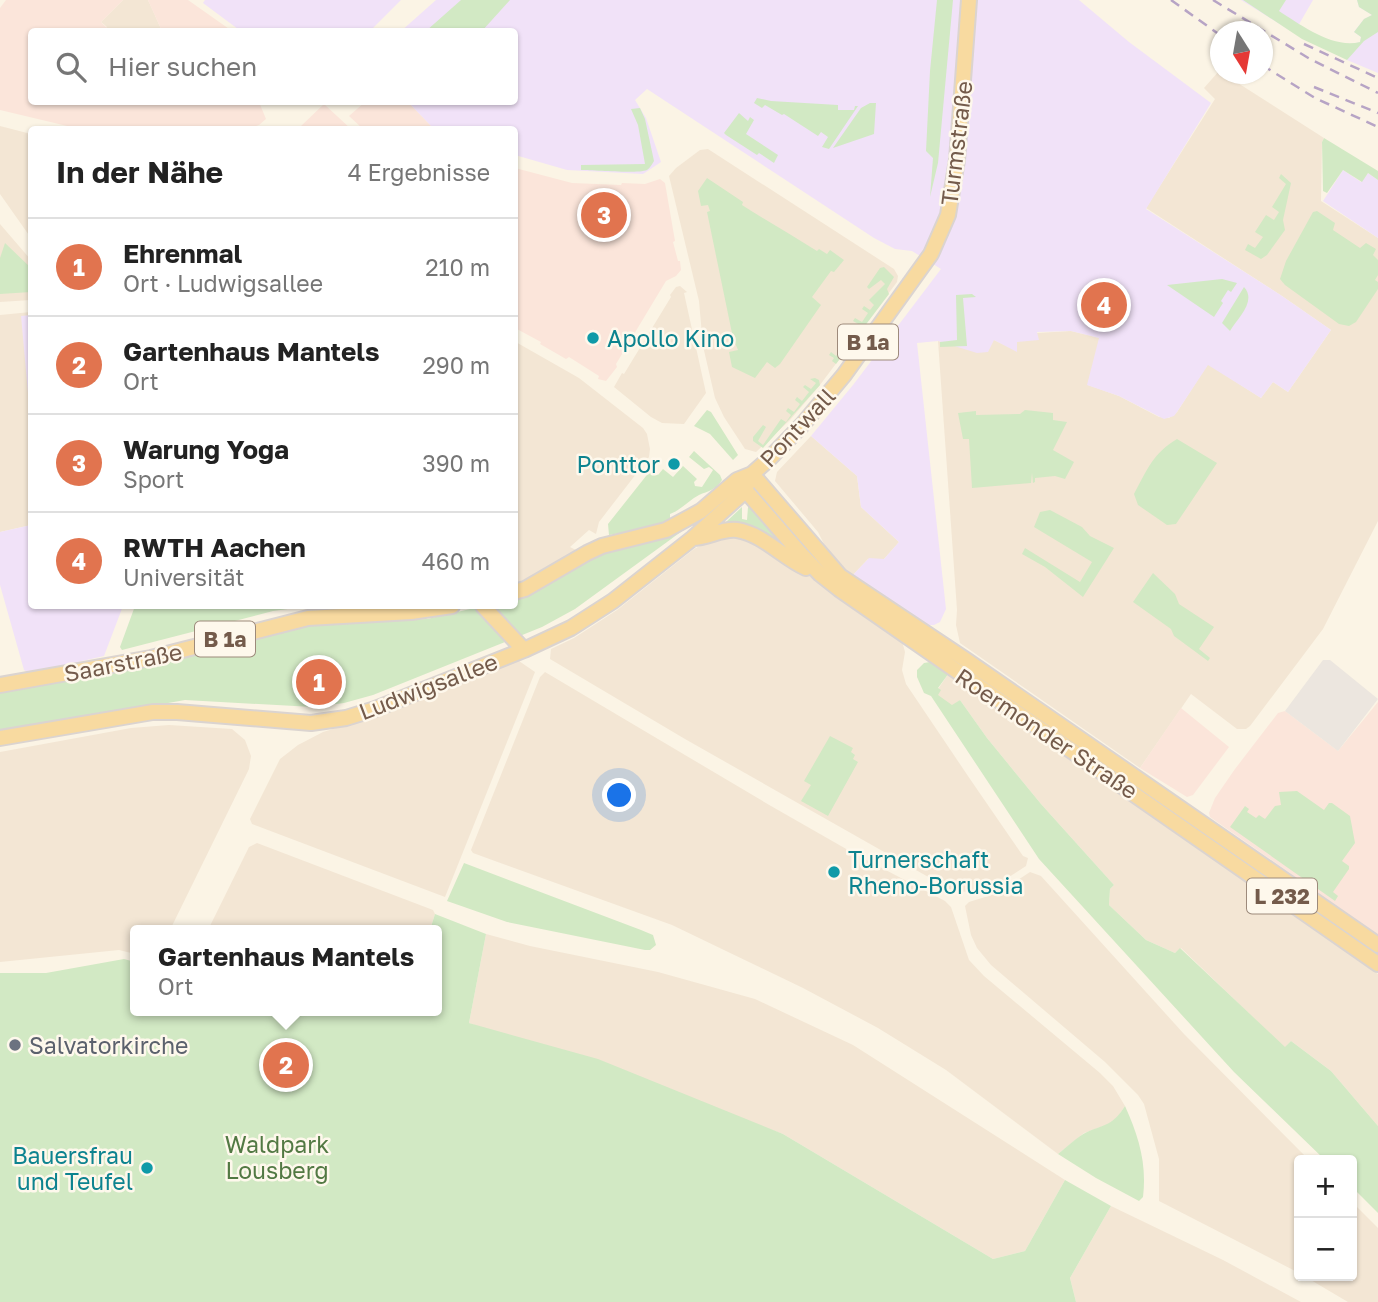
<!DOCTYPE html>
<html lang="de">
<head>
<meta charset="utf-8">
<style>
	body { margin:0; font-family:"Golos Text",sans-serif; background:#f6f6f6; color:#222 }
	.controls { position:absolute; right:21px; bottom:21px; display:grid; overflow:hidden; border-radius:7px; box-shadow:0 2px 5px #0004 }
	.controls button { width:63px; height:63px; display:grid; place-items:center; padding:0; border:0; border-bottom:2px solid #e0e0e0; background:#fff; color:#222; font:35px sans-serif }
	.compass { position:absolute; left:1210px; top:21px; width:63px; height:63px; border-radius:50%; background:#fff; box-shadow:0 2px 5px #0004; rotate:169deg }
	.you { position:absolute; left:620px; top:796px; width:24px; height:24px; margin:-18px; border:5px solid #fff; border-radius:50%; background:#1a73e8; box-shadow:0 0 0 10px #1a73e833 }
	.badge { display:grid; place-items:center; width:46px; height:46px; border-radius:50%; background:#e1744f; color:#fff; font-size:23px; font-weight:700 }
	.pin { position:absolute; translate:-50% -50%; border:4px solid #fff; box-shadow:0 2px 7px #0006 }
	.popup { position:absolute; left:130px; top:925px; width:312px; height:91px; box-sizing:border-box; display:grid; place-content:center; border-radius:7px; background:#fff; filter:drop-shadow(0 2px 5px #0005); font-size:23px; white-space:nowrap; color:#767676 }
	.popup b { font-size:26px; color:#222 }
	.popup::after { content:''; position:absolute; left:50%; top:100%; margin-left:-14px; border:14px solid transparent; border-top-color:#fff }
	.list { margin:0; padding:0; list-style:none }
	h2 { display:flex; justify-content:space-between; align-items:center; height:91px; margin:0; padding:0 28px; font-size:30px }
	h2 small { font-size:23px; font-weight:400; color:#767676 }
	.list li { display:grid; grid-template-columns:46px 1fr auto; gap:21px; align-items:center; box-sizing:border-box; height:98px; padding:0 28px; border-top:2px solid #e0e0e0 }
	.list b { display:block; font-size:26px; white-space:nowrap }
	.list p { margin:0; font-size:23px; white-space:nowrap; color:#767676 }
	.list em { font-size:23px; font-style:normal; color:#767676 }
	.icon { flex:none; width:38px; height:38px; fill:none; stroke:currentColor; stroke-width:2; stroke-linecap:round; stroke-linejoin:round }
	.map { position:relative; flex:none; width:1378px; height:1302px; overflow:hidden }
	.search { position:absolute; background:#fff; box-shadow:0 2px 5px #0004; left:28px; top:28px; width:490px; height:77px; display:flex; align-items:center; gap:18px; box-sizing:border-box; padding:0 24px; border-radius:7px; color:#767676; font-size:26px }
	.panel { position:absolute; background:#fff; box-shadow:0 2px 5px #0004; left:28px; top:126px; width:490px; height:483px; border-radius:7px }
	.map>svg:first-child { display:block }
	.residential { fill:#f3e6d4 }
	.commercial { fill:#fbe5da }
	.industrial { fill:#ece6df }
	.education { fill:#f1e2f8 }
	.green { fill:#d2e9c4 }
	.lines { fill:none; stroke-linecap:round; stroke-linejoin:round }
	.major-casing { stroke:#dbd4d0; stroke-width:18 }
	.major { stroke:#f8daa0; stroke-width:14 }
	.rail { stroke:#b7a4c5; stroke-width:2.5; stroke-dasharray:10 7; stroke-linecap:butt }
	.culture-dot { fill:#0f9aa8; stroke:#fef8ec; stroke-width:2.5 }
	.worship-dot { fill:#6b7280; stroke:#fef8ec; stroke-width:2.5 }
	.labels { text-anchor:middle; dominant-baseline:central; stroke-width:5; stroke-linejoin:round; paint-order:stroke }
	.shield { fill:#fef8ec; stroke:#9d8a7b; stroke-width:2 }
	.shield-label { font-size:21px; font-weight:bold; fill:#745b4b }
	.street-label { font-size:23px; fill:#745b4b; stroke:#fef8ec }
	.culture-label { font-size:23px; fill:#0d838f; stroke:#fef8ec; text-anchor:start }
	.worship-label { font-size:23px; fill:#5b616d; stroke:#fef8ec; text-anchor:start }
	.park-label { font-size:23px; fill:#527943; stroke:#fef8ec }
</style>
</head>
<body>
<div class="map">
<svg width="1378" height="1302" viewBox="0 0 1378 1302">
	<rect width="100%" height="100%" fill="#fbf4e5"/>
	<path class="residential" d="M123,0H148L162,31H103L107,27L101,22Z
		M1219,71L1324,138L1322,142L1321,201L1378,238V521L1323,629L1250,726L1246,729H1237L1191,694L1140,768L960,643L956,625L957,610L938,341L958,346L994,340L1017,351V342L1037,333L1071,331L1100,338L1088,385L1119,396L1159,417L1169,418L1177,412L1208,364L1261,398L1273,382L1288,392L1331,330L1282,296L1146,208L1215,99L1204,88Z
		M0,126L31,134V238L0,194Z
		M708,149L894,269L898,276L897,282L820,385L790,420L756,452L745,449L724,417L715,398L703,346L699,301L669,176L676,168L700,150Z
		M0,224L31,260V300L0,302Z
		M680,286L687,292L684,293L706,393L684,424L662,423L651,417L614,387L622,373L624,374L671,297L670,295L676,287Z
		M31,312V525L0,532V315Z
		M514,341L579,378L643,428L647,434L650,449L649,457L643,465L599,522L596,534L589,530L570,547L576,550L540,572L515,584Z
		M811,436L857,476L861,507L899,542L884,559H868L851,577L830,556L818,532L775,481L777,472Z
		M745,536L787,560L902,641L905,652L902,670L906,684L970,779L1023,856L1028,858L1026,866L998,884L971,892L953,891L685,739L550,659L551,649L574,638L617,610L694,549L717,537Z
		M513,661H519L535,672L445,897L252,824L250,819L280,759L298,745L323,732L379,715Z
		M545,672L771,806L855,854L945,901L951,907L969,960L984,976L1100,1073L1113,1086L1125,1106L1117,1118L1109,1124L1084,1133L1058,1154L946,1070L878,1028L803,988L672,925L473,853L471,850L540,677Z
		M949,673L1260,888L1378,974V1126L1331,1071L1291,1041L1285,1048L1181,948L1175,953L1146,940L1109,905L1110,889L1114,885L1041,804L987,738L960,700L952,706L937,695L940,691L938,689Z
		M169,725L232,729L245,740L251,756L249,769L170,930H135V954L119,950L0,962V752L131,728Z
		M257,843L433,910L435,914L430,930H208L249,847Z
		M1030,872L1041,876L1184,1034L1309,1160H1299V1273L1159,1201V1159L1144,1104L1138,1095L1105,1062L991,965L977,948L971,935L965,906L969,902L998,893Z
		M486,934L530,946L658,972L755,999L853,1045L1065,1180L1025,1251L993,1259L783,1134L469,1023Z
		M1352,1202L1378,1228V1302H1348L1304,1276H1352Z
		M1111,1206L1223,1260L1301,1302H1076L1070,1278Z"/>
	<path class="commercial" d="M6,0H123L101,22L107,28L103,31L32,32V102H259L266,119L259,125L247,129L84,130L0,110V8Z
		M148,0H188L232,31H162Z
		M365,102H408L434,129H363L349,116Z
		M324,104L351,129H301V126Z
		M515,168L572,183L621,185L622,183L645,184L660,179L665,183L675,241L673,242L678,261H680L681,270L676,276L666,281L616,364L617,367L606,381L598,379L599,376L569,357L566,359L540,344L541,342L515,328Z
		M1378,702V939L1320,899L1290,873L1210,817L1209,813L1215,798L1235,769L1278,713L1285,711L1338,751Z
		M1181,708L1229,747L1193,795L1187,797L1140,768Z"/>
	<path class="industrial" d="M1323,660H1330L1378,699L1338,751L1285,711Z"/>
	<path class="education" d="M205,0H401L370,31L242,32L203,3Z
		M436,0H1079L1129,42L1211,103L1146,209L1282,296L1331,330L1288,392L1273,382L1261,398L1208,365L1177,412L1174,416L1164,419L1119,396L1087,385L1099,338L1071,331L1037,332L1039,340L1017,342V352L994,340L988,352L977,353L938,341L917,343L946,609L940,622L934,625H925L851,577L869,558L884,559L899,542L861,507L857,476L811,436L853,385L941,269L912,251L895,249L874,238L647,89L635,100L646,118L661,162L643,174L567,170L515,155L514,130L434,129L408,102H514V32H400Z
		M1241,0H1313L1294,33Z
		M1357,0H1378V73L1347,60L1349,45L1360,42L1361,37L1354,32L1364,19L1372,15L1359,7Z
		M1343,170L1361,182L1368,173L1378,180V238L1323,201Z
		M31,315H32L31,426L21,316Z
		M31,525L32,606H123L104,656L29,673L24,670L0,585V532Z"/>
	<path class="green" d="M461,0H510L482,31H426Z
		M937,0H953L938,163L930,197L933,158L926,151L930,71Z
		M1243,0H1286L1279,11C1301,25 1333,49 1360,42L1361,37L1354,32L1364,19L1372,15L1359,7L1357,0H1378V32L1364,41L1347,60L1302,39Z
		M757,98L771,101L838,105V110H854L855,106H858L829,149L822,147L828,137L821,132L818,136L784,114L782,115L765,105L762,108L754,103Z
		M870,103H876L874,134L833,148L861,108Z
		M640,108L645,119L654,161C652,164 650,168 647,170C637,174 594,170 581,170V165L645,164L638,125L631,109Z
		M739,113L748,121L750,117L754,120L746,134L778,155L774,163L759,153L757,155L726,135L724,133Z
		M1324,138L1378,171V180L1368,173L1362,182L1343,170L1327,193L1323,191L1322,142Z
		M1281,174L1291,183L1283,220L1285,230L1267,255L1261,259L1245,250L1248,244L1255,248L1263,237L1255,232L1266,215L1274,220L1279,212L1272,207L1286,184L1279,178Z
		M707,178L743,202L742,205C767,221 792,235 817,251L819,249L827,254L830,250L844,260L834,272L831,271L812,297L821,305L780,364L775,368L767,362L755,378L732,367L729,352L738,350L733,338L707,212L710,211L708,205L701,206L698,191Z
		M1317,211L1335,223L1333,230L1360,248L1366,243L1376,249L1373,255L1378,260V275L1375,280L1378,282V289L1356,322L1349,326L1339,324L1285,285L1280,279L1286,261L1313,212Z
		M5,243L31,268V292L0,294V258Z
		M884,267L894,277L887,289L889,294L836,364L832,361L834,358L829,355L831,352L836,356L843,347L837,343L839,340L846,344L851,336L845,332L847,328L854,333L860,325L853,321L855,318L862,322L868,313L862,309L864,306L870,310L874,305L869,300L885,284L881,280L869,289L867,287L880,268Z
		M1222,279L1237,283L1231,292L1228,290L1221,301L1223,303L1214,317L1167,285Z
		M1244,287C1257,301 1238,318 1230,331L1222,323Z
		M972,294L976,297L963,298L967,346L940,347V342L957,340L956,295Z
		M815,378L819,380L820,385L763,448L753,441V437L763,425L766,427L758,441L763,445L781,419L786,422L791,415L786,411L788,408L794,412L800,404L795,400L797,397L802,401L809,392L803,387L805,385L811,389L816,383L810,379Z
		M707,410L711,412L738,455L733,460L710,434L694,426Z
		M1025,410L1053,413V420L1067,422L1053,450L1074,462L1065,479L1055,476L1035,478V482L1033,483L1032,473L1031,483L972,488L969,439H963L958,413L976,411V415L1020,414Z
		M1177,439L1217,463L1176,524L1167,525L1138,505L1134,494C1147,470 1153,453 1177,439Z
		M694,451L720,475L722,480C716,490 708,491 699,495C689,500 681,510 670,514V520L649,528L609,535L608,524L650,471L658,475L663,469L673,477L683,466L697,479L694,482L695,486L702,487L713,470L709,467L704,469L689,457Z
		M742,507V519L747,520L748,507L753,508L791,552L726,527V522Z
		M1050,510L1082,527L1090,536L1114,548L1083,597L1045,567L1022,554L1025,548L1080,582L1092,562L1034,527L1040,512Z
		M700,518L575,609L542,627L373,695L344,703L313,707L185,700L0,733V691L318,622L427,619L483,606H514L515,597C541,583 570,563 597,553C636,540 663,543 700,518Z
		M1153,573L1175,594L1179,604L1214,627L1199,649L1210,658L1208,661L1174,636L1171,629L1133,602Z
		M135,606H310L273,611L122,650L120,647Z
		M930,662L949,673L938,688L941,690L938,695L952,705L960,700L987,738L1041,804L1114,885L1110,889L1109,905L1146,940L1175,953L1180,948L1285,1047L1291,1041L1331,1071L1378,1126V1213L1352,1187V1160H1325L1234,1072L1039,859L931,696L924,693L917,677V670L924,663Z
		M830,736L853,748L851,752L855,755L853,759L858,762L828,816L801,801L811,785L804,781Z
		M1297,791L1324,810L1329,803H1332L1350,816L1355,843L1342,861L1349,866V869L1333,892L1338,896L1335,901L1230,827L1245,806L1249,809L1247,812L1256,818L1259,815L1265,819L1275,806L1281,805L1279,792Z
		M464,863L641,930L653,935L656,945L650,950H645L507,922L447,901Z
		M435,914L486,934L469,1023L598,1059L783,1134L993,1259L1025,1251L1065,1180L1111,1206L1070,1278L1076,1302H0V973H46L124,959L135,962V1011H436V930H430Z
		M1125,1106C1139,1137 1147,1164 1143,1197L1139,1201L1096,1178L1058,1154C1067,1147 1077,1137 1087,1132C1106,1124 1113,1125 1125,1106Z"/>
	<g class="lines">
		<g class="major-casing">
			<path id="major" d="M752,474L840,576L966,660L1378,945
				M740,484L800,553L820,574L839,589L1378,964
				M693,538C708,538 722,528 737,530C763,534 783,558 806,568
				M514,592L525,589L587,553L602,546L666,530L701,511L737,480L752,474L769,459L803,424L844,375L931,254L948,215L957,160L969,0
				M483,606L524,650
				M0,685L151,658L308,618L411,612L452,606
				M0,738L153,712H177L311,723L346,718L375,709L524,650L571,628L613,601L693,538L744,492L752,474"/>
		</g>
		<use href="#major" class="major"/>
		<path class="rail" d="M1171,0L1220,35
			M1213,0L1310,59L1378,93
			M1304,44L1378,78
			M1262,65L1315,98L1378,127
			M1314,87L1378,113"/>
	</g>
	<g class="culture-dot">
		<circle cx="593" cy="338" r="7"/>
		<circle cx="674" cy="464" r="7"/>
		<circle cx="834" cy="872" r="7"/>
		<circle cx="147" cy="1168" r="7"/>
	</g>
	<circle class="worship-dot" cx="15" cy="1045" r="7"/>
	<g class="labels">
		<g class="shield">
			<rect x="838" y="324.5" width="60" height="35" rx="5"/>
			<rect x="195" y="621.5" width="60" height="35" rx="5"/>
			<rect x="1247" y="878.5" width="70" height="35" rx="5"/>
		</g>
		<g class="shield-label">
			<text x="868" y="342">B 1a</text>
			<text x="225" y="639">B 1a</text>
			<text x="1282" y="896">L 232</text>
		</g>
		<g class="street-label">
			<text transform="translate(956 143) rotate(-83)">Turmstraße</text>
			<text transform="translate(797 427) rotate(-47)">Pontwall</text>
			<text transform="translate(123 662) rotate(-11)">Saarstraße</text>
			<text transform="translate(428 686) rotate(-21)">Ludwigsallee</text>
			<text transform="translate(1047 733) rotate(34)">Roermonder Straße</text>
		</g>
		<g class="culture-label">
			<text x="607" y="338">Apollo Kino</text>
			<text x="660" y="464" text-anchor="end">Ponttor</text>
			<text x="848" y="859">Turnerschaft<tspan x="848" dy="26">Rheno-Borussia</tspan></text>
			<text x="133" y="1155" text-anchor="end">Bauersfrau<tspan x="133" dy="26">und Teufel</tspan></text>
		</g>
		<g class="worship-label">
			<text x="29" y="1045">Salvatorkirche</text>
		</g>
		<g class="park-label">
			<text x="277" y="1144">Waldpark<tspan x="277" dy="26">Lousberg</tspan></text>
		</g>
	</g>
</svg>
<div class="controls">
<button>+</button>
<button>−</button>
</div>
<svg class="compass" viewBox="-18 -18 36 36"><path d="M0-13l5 13h-10z" fill="#e53935"/><path d="M0 13l5-13h-10z" fill="#767676"/></svg>
<div class="you"></div>
<div class="pin badge" style="left:319px;top:682px">1</div>
<div class="pin badge" style="left:286px;top:1065px">2</div>
<div class="popup"><b>Gartenhaus Mantels</b>Ort</div>
<div class="pin badge" style="left:604px;top:215px">3</div>
<div class="pin badge" style="left:1104px;top:305px">4</div>
<div class="search"><svg class="icon" aria-label="search" viewBox="0 0 24 24"><circle cx="10" cy="10" r="6"/><path d="M15 15l6 6"/></svg>Hier suchen</div>
<section class="panel">
<h2>In der Nähe<small>4 Ergebnisse</small></h2>
<ul class="list">
<li><span class="badge">1</span><div><b>Ehrenmal</b><p>Ort · Ludwigsallee</p></div><em>210 m</em></li>
<li><span class="badge">2</span><div><b>Gartenhaus Mantels</b><p>Ort</p></div><em>290 m</em></li>
<li><span class="badge">3</span><div><b>Warung Yoga</b><p>Sport</p></div><em>390 m</em></li>
<li><span class="badge">4</span><div><b>RWTH Aachen</b><p>Universität</p></div><em>460 m</em></li>
</ul>
</section>
</div>
</body>
</html>
